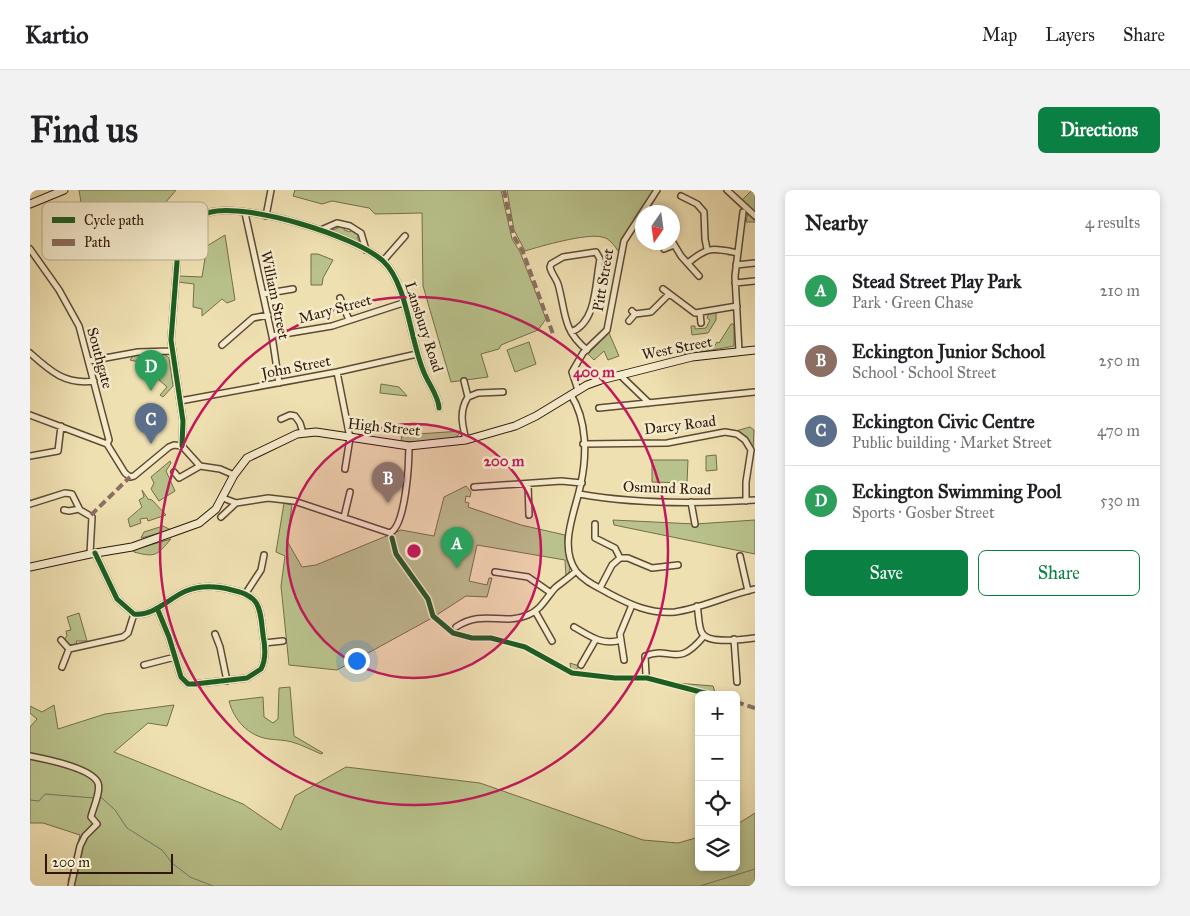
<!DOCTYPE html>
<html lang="en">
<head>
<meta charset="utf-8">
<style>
	body { margin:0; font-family:"IM FELL Great Primer",serif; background:#f2f2f2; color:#202124 }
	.controls { position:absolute; right:15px; bottom:15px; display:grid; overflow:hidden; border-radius:8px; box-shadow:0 2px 8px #0003 }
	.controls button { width:45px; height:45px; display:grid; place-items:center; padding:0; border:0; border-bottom:1px solid #e0e0e0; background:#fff; color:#202124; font:25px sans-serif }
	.compass { position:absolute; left:605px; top:15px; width:45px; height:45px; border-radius:50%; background:#fff; box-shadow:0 2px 8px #0003; rotate:193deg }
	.scale { position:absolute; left:15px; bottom:12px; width:128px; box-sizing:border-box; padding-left:5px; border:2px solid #2e1808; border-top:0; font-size:14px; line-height:18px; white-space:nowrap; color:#2e1808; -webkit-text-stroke:4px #f5ebcd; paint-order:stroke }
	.you { position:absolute; left:326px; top:470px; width:18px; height:18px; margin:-12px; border:4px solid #fff; border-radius:50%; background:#1a73e8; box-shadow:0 0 0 8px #1a73e833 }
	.badge { display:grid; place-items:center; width:32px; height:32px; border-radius:50%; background:#0b8043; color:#fff; font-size:16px; font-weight:700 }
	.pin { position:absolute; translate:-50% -41px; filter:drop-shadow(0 1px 2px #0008) }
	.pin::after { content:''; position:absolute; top:26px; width:18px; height:15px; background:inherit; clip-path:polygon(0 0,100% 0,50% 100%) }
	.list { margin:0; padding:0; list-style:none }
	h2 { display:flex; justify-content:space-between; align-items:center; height:65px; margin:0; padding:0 20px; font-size:21px }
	h2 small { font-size:16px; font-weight:400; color:#757577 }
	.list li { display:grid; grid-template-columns:32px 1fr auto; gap:15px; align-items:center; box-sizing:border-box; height:70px; padding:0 20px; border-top:1px solid #e0e0e0 }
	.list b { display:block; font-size:19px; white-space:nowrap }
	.list p { margin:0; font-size:16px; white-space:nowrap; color:#757577 }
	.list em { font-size:16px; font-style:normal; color:#757577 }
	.actions { display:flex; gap:10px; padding:15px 20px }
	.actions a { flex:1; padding:11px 0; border:1px solid #0b8043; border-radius:8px; text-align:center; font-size:18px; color:#0b8043 }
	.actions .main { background:#0b8043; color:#fff }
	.icon { flex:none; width:28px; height:28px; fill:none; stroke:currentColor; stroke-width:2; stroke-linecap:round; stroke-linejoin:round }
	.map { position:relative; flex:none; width:725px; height:696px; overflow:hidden; border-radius:8px }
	header { display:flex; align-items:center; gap:30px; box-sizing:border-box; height:70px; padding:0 25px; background:#fff; border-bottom:1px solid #e0e0e0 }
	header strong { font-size:24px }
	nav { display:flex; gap:28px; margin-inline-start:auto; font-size:18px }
	.intro { display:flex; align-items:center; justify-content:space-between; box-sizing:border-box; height:120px; padding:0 30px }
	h1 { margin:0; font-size:35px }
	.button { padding:12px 22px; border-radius:8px; background:#0b8043; color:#fff; font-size:18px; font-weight:700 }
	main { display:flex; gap:30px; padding:0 30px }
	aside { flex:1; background:#fff; border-radius:8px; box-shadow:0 2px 8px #0003 }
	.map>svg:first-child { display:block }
	.green { fill:#b9c28c; stroke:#746d4a }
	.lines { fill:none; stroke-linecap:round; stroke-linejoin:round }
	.stream { stroke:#6f7b6c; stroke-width:1 }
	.minor-casing { stroke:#5e4a32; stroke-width:8 }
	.secondary-casing { stroke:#2e1808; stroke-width:9 }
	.minor { stroke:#f5ebcd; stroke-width:5 }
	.secondary { stroke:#f5ebcd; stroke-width:7 }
	.quiet { stroke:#8d6e63; stroke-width:4; stroke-dasharray:8 4; stroke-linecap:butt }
	.cycleway-casing { stroke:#f5ebcd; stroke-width:8 }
	.cycleway { stroke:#1b5e20; stroke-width:5 }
	.ring { fill:none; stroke:#c2185b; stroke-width:2.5 }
	.labels { text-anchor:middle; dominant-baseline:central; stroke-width:5; stroke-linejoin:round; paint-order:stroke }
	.street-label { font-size:15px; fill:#2e1808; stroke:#f5ebcd }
	.key { fill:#f5ebcd; stroke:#b9ac92; stroke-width:1 }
	.key-label { font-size:14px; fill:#2e1808 }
	.centre { fill:#c2185b; stroke:#f5ebcd; stroke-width:2.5 }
	.ring-label { font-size:15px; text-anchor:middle; font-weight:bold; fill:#c2185b; stroke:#f5ebcd; stroke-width:5; stroke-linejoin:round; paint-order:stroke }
</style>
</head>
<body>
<header>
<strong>Kartio</strong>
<nav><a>Map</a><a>Layers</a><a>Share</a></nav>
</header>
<div class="intro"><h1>Find us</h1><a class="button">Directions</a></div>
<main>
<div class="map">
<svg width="725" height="696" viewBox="0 0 725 696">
	<rect width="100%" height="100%" fill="#efe0b2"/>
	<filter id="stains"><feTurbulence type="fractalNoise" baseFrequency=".004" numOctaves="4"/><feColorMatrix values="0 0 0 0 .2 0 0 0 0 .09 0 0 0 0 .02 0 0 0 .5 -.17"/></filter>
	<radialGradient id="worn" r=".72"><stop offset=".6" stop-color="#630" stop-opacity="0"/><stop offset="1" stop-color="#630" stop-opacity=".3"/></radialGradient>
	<path class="green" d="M49,0H146L130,19L132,40H116L98,53L96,37L56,44Z
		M265,0H471L482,49L490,62L516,129L508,140L471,155L469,159L451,164L458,187L421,192L393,96L392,23L345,24L339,18L302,11L292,14L263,6Z
		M477,0H625L592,50L589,62C585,57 580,48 572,47C557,43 511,56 495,61L484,40Z
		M722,0H725V32H716L719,17L712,10Z
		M307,35L315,36L314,40L320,42L322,39L330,45L327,47L329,51H331L332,54L298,39L302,36L303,40L308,38Z
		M195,45L205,110L197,113L192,109L172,126V119L163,117L164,94L148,92L149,86L172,87L177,56Z
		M281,64H288L303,70L293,88L292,95H281Z
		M686,121V130L678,143L662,145L661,136H665V139L676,138L680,130L677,128L679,123Z
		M701,134H704V156L655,165L654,160L684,157L687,152L689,153Z
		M579,143L589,166L578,170L574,161L564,170L558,164Z
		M499,152L506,174L485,182L477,160Z
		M114,164H134L139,168L143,196L133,207L130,205L137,197L109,172L100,170L103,166Z
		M351,194L369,197L377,206L350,203Z
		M720,237L724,240L723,260L717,250L706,241Z
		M432,241L425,248L386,252L371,251L372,245Z
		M686,265L687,280L676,281V266Z
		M622,270H658L657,293L622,292Z
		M140,271L141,273L136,281L145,301L129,311L121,299L124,293L121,287Z
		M436,296L441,302L440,307L436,306L435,312L439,313L438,317L491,335L535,345C533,359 546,377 536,387L535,370L447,355L439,391L457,395L459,388H462L457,407L436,406L402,428L307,480L259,475L251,396L255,366L246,362L254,313L262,315L257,351L272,377L286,375L371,340L404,346L414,307Z
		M112,300L118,309L122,310L136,325L118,331L117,328L110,329L111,333L100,337L98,329L112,317L109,310L114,307Z
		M583,330L665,334L725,330V364L584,335Z
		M133,336L141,340L111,348L114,342Z
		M141,349C127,365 126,368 104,362L103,360Z
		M49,423L57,451H46L47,454L41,455L36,452L35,448L37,446L36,441L41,440L37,427Z
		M540,473L549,476L545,481L574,486L617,487L646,493L683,496L686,505H676L622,491L541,486L534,480V476L541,480Z
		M260,497L264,546L293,563L291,564C282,560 272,555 262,552C255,550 246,550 239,549C218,546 204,530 199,511L233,507L234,527L243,533L248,529L249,498Z
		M24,515L28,539L75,524L144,515L137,536L118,533L84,562L213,614L251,640L265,606L316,577L450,593L613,650L648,653L669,647V677H706V635L725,623V696H41L38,691L50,645L13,633H0V537L7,529L0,523V516L12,522Z"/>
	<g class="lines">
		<path class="stream" d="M68,608H72L85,620L97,638L132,660L142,673L160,687L183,696
			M0,610L9,611L15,604L64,608
			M670,696L725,679"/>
		<g class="minor-casing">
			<path id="minor" d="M697,0L725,26
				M651,6L667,14L674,22L675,49L677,59
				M215,23L242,146L249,193
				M236,26L241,0
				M291,40L307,33L320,36L331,43L336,60
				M642,51L651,66L669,86
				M0,59L29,100L49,136L79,250L77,254
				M634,59L644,55
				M353,71L375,46
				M658,73C678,56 683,58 708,63
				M706,75L725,73
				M705,93L725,91
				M633,99L665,123L707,116
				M233,104L263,99
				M310,108L319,130
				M602,121L605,124L621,122L639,104
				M670,123L671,133
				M599,131L605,124
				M541,142C567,132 565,94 570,69L566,62L533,67L521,74L520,77C521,83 526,88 528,94C536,122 532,140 557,160
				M242,146L302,136L373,113
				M192,155L223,128L238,125
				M709,161L705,86L713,22
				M0,163C20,181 35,195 64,191
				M59,171L108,162L141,161
				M307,182L320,248L315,279
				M590,185L619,213
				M434,191L438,207
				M548,200L542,182L553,163L577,140L594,51L627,0
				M541,205C557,230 557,265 551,293C546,320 528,355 546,381C555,392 568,397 580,404C601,415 620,424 645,422C672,418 698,405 725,399
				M150,211L307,182L387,164
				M569,218L725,202
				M0,225L77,254L95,283L100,287L104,286L139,257L144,255L152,256
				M251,229L260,225L265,226L270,233L273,243
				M436,250C432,234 429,221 438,207L448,203L473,202
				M553,254L637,253L695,242L707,244L715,250L721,260L716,292V311
				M152,256L153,231L141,150L148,59C151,41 163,26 181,22C217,13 326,46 353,71C377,93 380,149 393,180C397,192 409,206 409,218
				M152,256L170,276L190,279L204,285
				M0,266L28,261L31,236
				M144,282L149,288L170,276
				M498,294L499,325
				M444,297L531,291L552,293
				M549,304C606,314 667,314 725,310
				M193,308L206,313L238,308L264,311L360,343C376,335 379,273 379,256
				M661,312L665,334
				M0,314L35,303L42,304L50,320L62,327L60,364
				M34,320L39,321L49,319
				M191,327L206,313
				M314,327L320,302
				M565,334V348L585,358L590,368
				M65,363L87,409L104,424C123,427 139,408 156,401C171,395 187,396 202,400C231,406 230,418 233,445C235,455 236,470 231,479L217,488L165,494H158L151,487L139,447L127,418
				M710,366L718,401
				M465,382L498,387L521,403
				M570,398L582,375L590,368H598L622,378L648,375
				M216,403L231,380L234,365
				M667,416C669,424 668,436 672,443C679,455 713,449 725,448
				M505,421L522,451
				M426,437C453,419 472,436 498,425C511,420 516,408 525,398C532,392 540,387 546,381
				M544,437C560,446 572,456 591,450
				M185,444L190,457L197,491
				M704,449L707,492
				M31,450L39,459L32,477
				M234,453L253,451
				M39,459L93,447L98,443L104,424
				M594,470L590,444L602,415
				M114,475L145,467
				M551,475L566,449
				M616,484L615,466C642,455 646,480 674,446
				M0,566C15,569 62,578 68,593C71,602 63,618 61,627L67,634L55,646L50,656L41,696"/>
		</g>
		<g class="secondary-casing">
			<path id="secondary" d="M0,14L34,0
				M0,377L60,364L102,357L169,333L186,319L204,285L217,268L267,244L286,242L379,256L436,250L485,236L506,226L557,195L571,190L662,167L725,160"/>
		</g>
		<use href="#minor" class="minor"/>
		<use href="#secondary" class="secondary"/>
		<path class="quiet" d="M474,0L483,45L493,62L523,144
			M61,325L100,287
			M706,512L725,518"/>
		<g class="cycleway-casing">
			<path id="cycleway" d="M152,256L153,231L141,150L148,59C151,41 163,26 181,22C217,13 326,46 353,71C377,93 380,149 393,180C397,192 409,206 409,218
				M362,348L366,364L398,409L403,426L423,443L442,448H461L495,457L542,483L585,488H617L682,505
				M65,363L87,409L104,424C123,427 139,408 156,401C171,395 187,396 202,400C231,406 230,418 233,445C235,455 236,470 231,479L217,488L165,494H158L151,487L139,447L127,418"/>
		</g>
		<use href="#cycleway" class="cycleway"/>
	</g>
	<circle cx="384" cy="361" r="127" fill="#c2185b" fill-opacity=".12"/>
	<g class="ring">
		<circle cx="384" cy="361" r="127"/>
		<circle cx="384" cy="361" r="254"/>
	</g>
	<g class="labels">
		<g class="street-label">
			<text transform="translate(573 90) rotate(-80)">Pitt Street</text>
			<text transform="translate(245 105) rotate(78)">William Street</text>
			<text transform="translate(305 119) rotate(-15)">Mary Street</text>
			<text transform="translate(394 137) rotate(72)">Lansbury Road</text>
			<text transform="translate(647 158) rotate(-11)">West Street</text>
			<text transform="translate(70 168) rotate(75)">Southgate</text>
			<text transform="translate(266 177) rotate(-11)">John Street</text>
			<text transform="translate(650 235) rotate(-7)">Darcy Road</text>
			<text transform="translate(354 237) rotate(6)">High Street</text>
			<text transform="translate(637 298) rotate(2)">Osmund Road</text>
		</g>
	</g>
	<rect x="12" y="12" width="166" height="58" rx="8" class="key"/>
	<rect x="22" y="27" width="23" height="6" fill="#1b5e20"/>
	<rect x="22" y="49" width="23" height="7" fill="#8d6e63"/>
	<g class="key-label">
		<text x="54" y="35">Cycle path</text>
		<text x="54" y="57">Path</text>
	</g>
	<circle cx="384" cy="361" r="8" class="centre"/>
	<g class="ring-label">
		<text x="564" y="187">400 m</text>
		<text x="474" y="276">200 m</text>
	</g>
	<rect width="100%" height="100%" filter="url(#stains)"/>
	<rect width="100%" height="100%" fill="url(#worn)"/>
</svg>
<div class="controls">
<button>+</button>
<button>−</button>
<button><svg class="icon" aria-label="locate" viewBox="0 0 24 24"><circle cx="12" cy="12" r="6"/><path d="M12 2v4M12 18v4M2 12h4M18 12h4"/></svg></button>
<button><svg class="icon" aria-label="layers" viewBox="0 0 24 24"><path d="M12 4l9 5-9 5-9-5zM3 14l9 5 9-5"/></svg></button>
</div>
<svg class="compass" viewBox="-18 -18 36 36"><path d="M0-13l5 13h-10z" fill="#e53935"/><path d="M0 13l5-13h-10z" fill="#757577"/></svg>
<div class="scale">200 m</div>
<div class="you"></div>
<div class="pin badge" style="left:427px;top:378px;background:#2e9e5b">A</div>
<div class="pin badge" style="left:358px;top:313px;background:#8d6e63">B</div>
<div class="pin badge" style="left:121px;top:254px;background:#5c6f8a">C</div>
<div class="pin badge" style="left:121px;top:201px;background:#2e9e5b">D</div>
</div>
<aside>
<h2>Nearby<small>4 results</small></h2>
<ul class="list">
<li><span class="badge" style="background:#2e9e5b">A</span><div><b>Stead Street Play Park</b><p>Park · Green Chase</p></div><em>210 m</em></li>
<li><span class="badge" style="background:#8d6e63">B</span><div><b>Eckington Junior School</b><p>School · School Street</p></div><em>250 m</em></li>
<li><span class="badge" style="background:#5c6f8a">C</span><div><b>Eckington Civic Centre</b><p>Public building · Market Street</p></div><em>470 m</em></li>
<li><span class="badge" style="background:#2e9e5b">D</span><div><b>Eckington Swimming Pool</b><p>Sports · Gosber Street</p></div><em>530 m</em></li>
</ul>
<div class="actions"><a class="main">Save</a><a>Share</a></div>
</aside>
</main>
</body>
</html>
